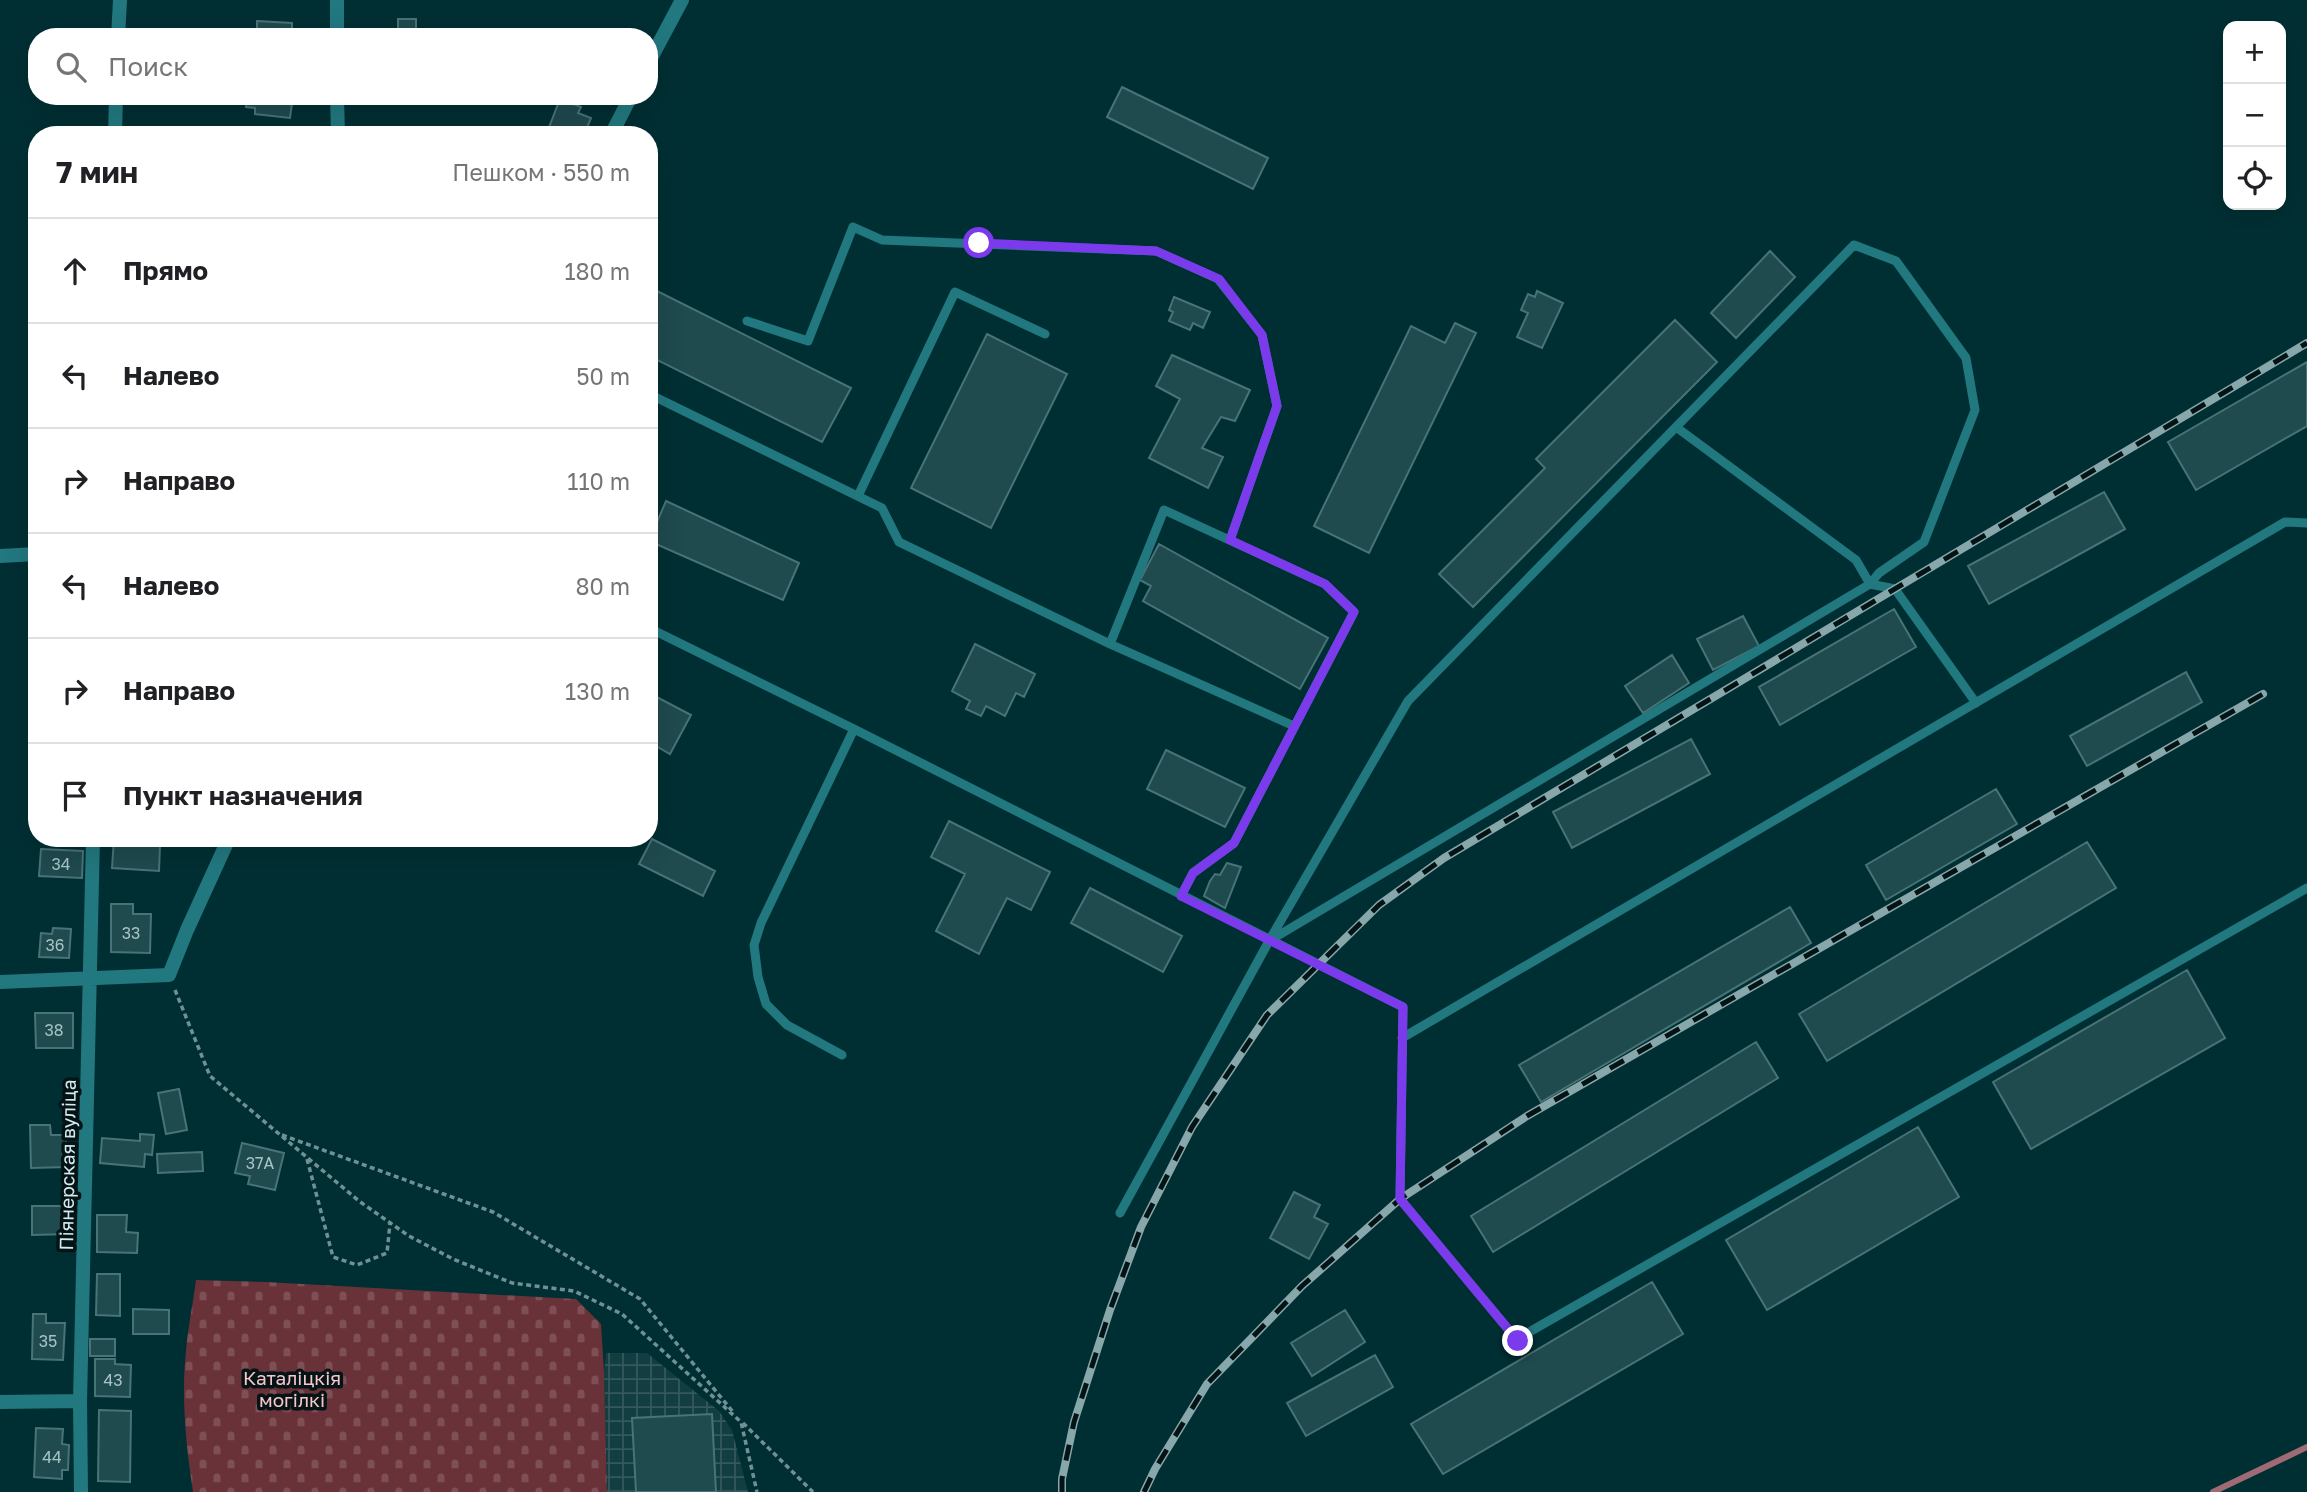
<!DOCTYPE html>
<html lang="ru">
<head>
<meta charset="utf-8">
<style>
	body { margin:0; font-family:"Golos Text",sans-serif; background:#f6f6f6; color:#202124 }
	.controls { position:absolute; right:21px; top:21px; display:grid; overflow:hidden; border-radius:14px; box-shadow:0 7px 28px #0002 }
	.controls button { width:63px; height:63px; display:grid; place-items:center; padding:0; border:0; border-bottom:2px solid #e0e0e0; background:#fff; color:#202124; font:35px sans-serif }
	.stop { position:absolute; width:21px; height:21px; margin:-16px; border:5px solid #7c3aed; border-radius:50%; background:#fff }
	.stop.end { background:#7c3aed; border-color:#fff; box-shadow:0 2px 7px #0008 }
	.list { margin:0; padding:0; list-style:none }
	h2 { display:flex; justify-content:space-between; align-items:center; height:91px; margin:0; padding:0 28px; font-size:30px }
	h2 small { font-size:23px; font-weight:400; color:#757577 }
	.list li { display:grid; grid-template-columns:46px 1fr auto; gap:21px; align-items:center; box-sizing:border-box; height:105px; padding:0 28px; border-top:2px solid #e0e0e0 }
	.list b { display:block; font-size:26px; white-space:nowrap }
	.list em { font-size:23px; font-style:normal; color:#757577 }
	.icon { flex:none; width:38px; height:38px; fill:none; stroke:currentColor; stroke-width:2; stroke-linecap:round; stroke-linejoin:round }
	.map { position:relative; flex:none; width:2307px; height:1492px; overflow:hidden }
	.search { position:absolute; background:#fff; box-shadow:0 7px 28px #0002; left:28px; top:28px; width:630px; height:77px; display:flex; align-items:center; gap:18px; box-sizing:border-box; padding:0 24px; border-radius:28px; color:#757577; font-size:26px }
	.panel { position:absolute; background:#fff; box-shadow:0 7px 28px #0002; left:28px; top:126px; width:630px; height:721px; border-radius:28px }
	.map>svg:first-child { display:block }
	.industrial { fill:url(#industrial-grid) }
	.cemetery { fill:url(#cemetery-stones) }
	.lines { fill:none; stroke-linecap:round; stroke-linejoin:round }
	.stream { stroke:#9e6a74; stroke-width:6 }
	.building { fill:#1f4a4e; stroke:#487377; stroke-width:2 }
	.path { stroke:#6f9194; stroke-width:3.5; stroke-dasharray:5 3.5; stroke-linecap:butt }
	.service { stroke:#22787f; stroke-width:9 }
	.minor { stroke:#22787f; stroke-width:14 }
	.rail-casing { stroke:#88a7aa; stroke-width:8 }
	.rail { stroke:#041416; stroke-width:5; stroke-dasharray:16; stroke-linecap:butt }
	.route { stroke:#7c3aed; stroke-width:9 }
	.labels { text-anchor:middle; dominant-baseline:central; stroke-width:7; stroke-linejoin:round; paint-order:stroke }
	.number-label { font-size:16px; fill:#a8c3c5 }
	.street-label { font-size:19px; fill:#d5ebed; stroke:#041416 }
	.park-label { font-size:19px; fill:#f8c5c9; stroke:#041416 }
</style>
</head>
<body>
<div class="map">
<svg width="2307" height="1492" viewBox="0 0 2307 1492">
	<defs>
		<pattern id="industrial-grid" width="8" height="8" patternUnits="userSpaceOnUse" patternTransform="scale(1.75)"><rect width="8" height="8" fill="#123d41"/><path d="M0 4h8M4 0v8" fill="none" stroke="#34595d"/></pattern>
		<pattern id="cemetery-stones" width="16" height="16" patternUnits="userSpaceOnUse" patternTransform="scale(1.75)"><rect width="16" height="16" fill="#693138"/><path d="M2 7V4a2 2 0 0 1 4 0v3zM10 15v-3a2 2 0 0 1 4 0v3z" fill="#7e4f55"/></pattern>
	</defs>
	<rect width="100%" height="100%" fill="#002f33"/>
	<path class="industrial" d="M606,1353H647L719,1411L732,1430L748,1492H607L604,1372Z"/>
	<path class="cemetery" d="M196,1280L266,1282L576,1299L601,1324L604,1372L607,1492H193C186,1445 181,1398 186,1351C188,1327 193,1304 196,1280Z"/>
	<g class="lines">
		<path class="stream" d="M2213,1492L2307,1447"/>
	</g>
	<path class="building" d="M398,19H416V36L422,37H378V30H398Z
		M257,21L292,23V37H249V32L257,33Z
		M1122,87L1268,158L1253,189L1107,117Z
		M247,96H293L290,118L255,114V108L246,107Z
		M560,99L581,107L578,113L591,118L584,135H561L548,130Z
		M59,129L89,131V135H59Z
		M130,129H162L163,135H130Z
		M1770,251L1795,277L1736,338L1711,313Z
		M649,287L851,388L822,442L649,356Z
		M1537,291L1563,303L1542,348L1517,337L1528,313L1521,310L1528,294L1535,297Z
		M1174,297L1210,312L1203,328L1193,323L1190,330L1169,321L1173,312L1169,310Z
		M1675,320L1717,362L1473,607L1439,574L1545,468L1536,459Z
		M1455,323L1476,333L1369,553L1314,526L1411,326L1445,343Z
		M987,334L1067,374L991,528L911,488Z
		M1172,355L1250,390L1235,421L1221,417L1202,448L1223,457L1208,488L1149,458L1180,399L1156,386Z
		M2307,362V426L2196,490L2168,442Z
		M2104,492L2125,529L1989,604L1968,566Z
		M666,501L799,563L783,600L649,541Z
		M1159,544L1328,638L1300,689L1143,601L1151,586L1140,580Z
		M1894,609L1916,647L1780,725L1759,687Z
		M1743,616L1759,646L1713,670L1697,639Z
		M975,644L1035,674L1024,697L1016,693L1005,716L986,706L981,716L966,709L970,701L952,691Z
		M1672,655L1689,683L1643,713L1625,686Z
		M2186,672L2202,702L2087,766L2070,736Z
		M649,693L691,715L670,754L649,742Z
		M1691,739L1710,774L1572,848L1553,812Z
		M1166,750L1245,788L1225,827L1147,789Z
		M1996,789L2017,824L1886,900L1866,865Z
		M949,821L1050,872L1031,910L1007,898L979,954L936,931L965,874L931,857Z
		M114,838H135V844L160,846L159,871L112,868Z
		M652,839L715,871L703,896L639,864Z
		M2087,842L2116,888L1827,1061L1799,1014Z
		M41,849L83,851L82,878L39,876Z
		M1227,863L1241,867L1225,908L1204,896L1210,881L1215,874L1220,875Z
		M1090,888L1182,936L1163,972L1071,923Z
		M111,904H133V914H151L150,953L111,952Z
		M1790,907L1811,943L1541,1102L1519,1065Z
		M53,928L71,929L69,958L39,957L41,933L52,934Z
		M2187,970L2225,1038L2031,1149L1993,1082Z
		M35,1013H73V1048H36Z
		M1756,1042L1778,1078L1493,1252L1471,1216Z
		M179,1089L187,1130L166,1134L158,1093Z
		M30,1125H50L51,1135H66L67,1167L31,1168Z
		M1918,1127L1959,1197L1767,1310L1726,1240Z
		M140,1134L154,1135L152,1155L145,1154L144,1167L100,1163L102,1138L140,1141Z
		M242,1143L284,1153L275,1190L248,1184L250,1176L235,1173Z
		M202,1152L203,1171L158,1173L157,1154Z
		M1294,1192L1320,1205L1314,1217L1328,1224L1309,1259L1270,1238Z
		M32,1206H68L69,1234L32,1235Z
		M97,1215H127L126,1232L138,1233L137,1253L97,1252Z
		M97,1274H120V1316L96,1315Z
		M1652,1282L1683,1334L1443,1474L1411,1424Z
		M133,1309L169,1310V1334H133Z
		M1345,1310L1365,1342L1312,1376L1291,1343Z
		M33,1314H46V1323H65L63,1360L32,1359Z
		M90,1339H115V1356H90Z
		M1375,1355L1393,1387L1306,1436L1287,1403Z
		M95,1359H115V1364L131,1365L130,1397L95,1396Z
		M99,1410L131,1411L130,1482L98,1481Z
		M712,1414L716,1492H636L632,1418Z
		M36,1428L63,1429L62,1444L69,1445L68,1470H62V1479L34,1477Z"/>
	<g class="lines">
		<path class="path" d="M175,990L210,1076L359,1201L409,1236L453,1259L512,1283L574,1291L622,1314L741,1422L757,1492
			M282,1135L493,1212L640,1299L733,1412
			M307,1159L333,1257L357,1265L387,1253L390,1223
			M743,1423L813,1492"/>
		<path class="service" d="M747,321L808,341L853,227L882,240L1156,251L1218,279L1262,335L1277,406L1230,540
			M649,394L882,508L899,542L1110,644
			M1676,427L1856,560L1870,584L1895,589L1976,703
			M858,496L955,292L1045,334
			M649,628L854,729L761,923L754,945L758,977L766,1004L787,1025L842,1055
			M854,729L1403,1007L1400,1199L1518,1341L1531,1331L2307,888
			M1181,896L1193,873L1234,843L1354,612L1325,584L1164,510L1110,644L1294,726
			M1402,1038L2285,522L2307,523
			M1120,1213L1269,941L1408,701L1854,245L1896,261L1966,358L1975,410L1924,542L1879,573L1870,584L1269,941"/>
		<path class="minor" d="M337,0V37
			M118,37L120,0
			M649,62L682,0
			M337,96L338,135
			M115,135L116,96
			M611,135L631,96
			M0,556L37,554
			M0,982L169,975L187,930L229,838
			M0,1402L80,1401
			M81,1492L80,1401L93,838"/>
		<g class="rail-casing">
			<path id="rail" d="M1062,1492V1479L1074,1422L1110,1310L1141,1227L1192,1127L1267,1015L1379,905L1444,858L2307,343
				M1144,1492L1155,1469L1207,1384L1302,1286L1400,1199L1527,1116L2263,694"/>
		</g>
		<use href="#rail" class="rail"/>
	</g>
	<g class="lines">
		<path class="route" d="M979,243L1156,251L1219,279L1262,335L1277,406L1230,540L1325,584L1354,612L1234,843L1193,873L1181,896L1403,1007L1400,1199L1518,1341"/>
	</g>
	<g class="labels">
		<g class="number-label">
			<text x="61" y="864">34</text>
			<text x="131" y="933">33</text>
			<text x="55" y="945">36</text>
			<text x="54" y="1030">38</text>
			<text x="260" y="1163">37А</text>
			<text x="48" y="1341">35</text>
			<text x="113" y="1380">43</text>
			<text x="52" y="1457">44</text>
		</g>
		<g class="street-label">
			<text transform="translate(67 1165) rotate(-89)">Піянерская вуліца</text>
		</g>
		<g class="park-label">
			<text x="292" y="1377">Каталіцкія<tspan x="292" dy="22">могілкі</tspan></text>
		</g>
	</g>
</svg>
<div class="controls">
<button>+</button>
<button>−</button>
<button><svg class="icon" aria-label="locate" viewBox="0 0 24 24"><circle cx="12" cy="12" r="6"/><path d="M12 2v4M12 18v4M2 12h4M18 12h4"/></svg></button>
</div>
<div class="stop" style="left:979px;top:243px"></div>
<div class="stop end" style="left:1518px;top:1341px"></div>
<div class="search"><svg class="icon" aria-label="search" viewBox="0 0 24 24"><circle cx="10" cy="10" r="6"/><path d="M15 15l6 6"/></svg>Поиск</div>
<section class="panel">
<h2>7 мин<small>Пешком · 550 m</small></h2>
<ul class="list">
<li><svg class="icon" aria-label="ahead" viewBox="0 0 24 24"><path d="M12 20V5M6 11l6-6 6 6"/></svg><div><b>Прямо</b></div><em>180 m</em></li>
<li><svg class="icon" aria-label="left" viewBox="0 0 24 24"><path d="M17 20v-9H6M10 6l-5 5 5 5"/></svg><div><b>Налево</b></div><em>50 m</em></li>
<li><svg class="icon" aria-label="right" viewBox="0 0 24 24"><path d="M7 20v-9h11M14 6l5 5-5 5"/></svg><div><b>Направо</b></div><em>110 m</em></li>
<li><svg class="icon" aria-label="left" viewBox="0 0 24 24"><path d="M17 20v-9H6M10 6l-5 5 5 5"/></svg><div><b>Налево</b></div><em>80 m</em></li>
<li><svg class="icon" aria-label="right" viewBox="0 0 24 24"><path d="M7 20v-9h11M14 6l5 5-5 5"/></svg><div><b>Направо</b></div><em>130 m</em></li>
<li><svg class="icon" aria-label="arrive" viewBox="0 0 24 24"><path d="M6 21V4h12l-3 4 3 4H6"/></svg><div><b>Пункт назначения</b></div></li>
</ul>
</section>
</div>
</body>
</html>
